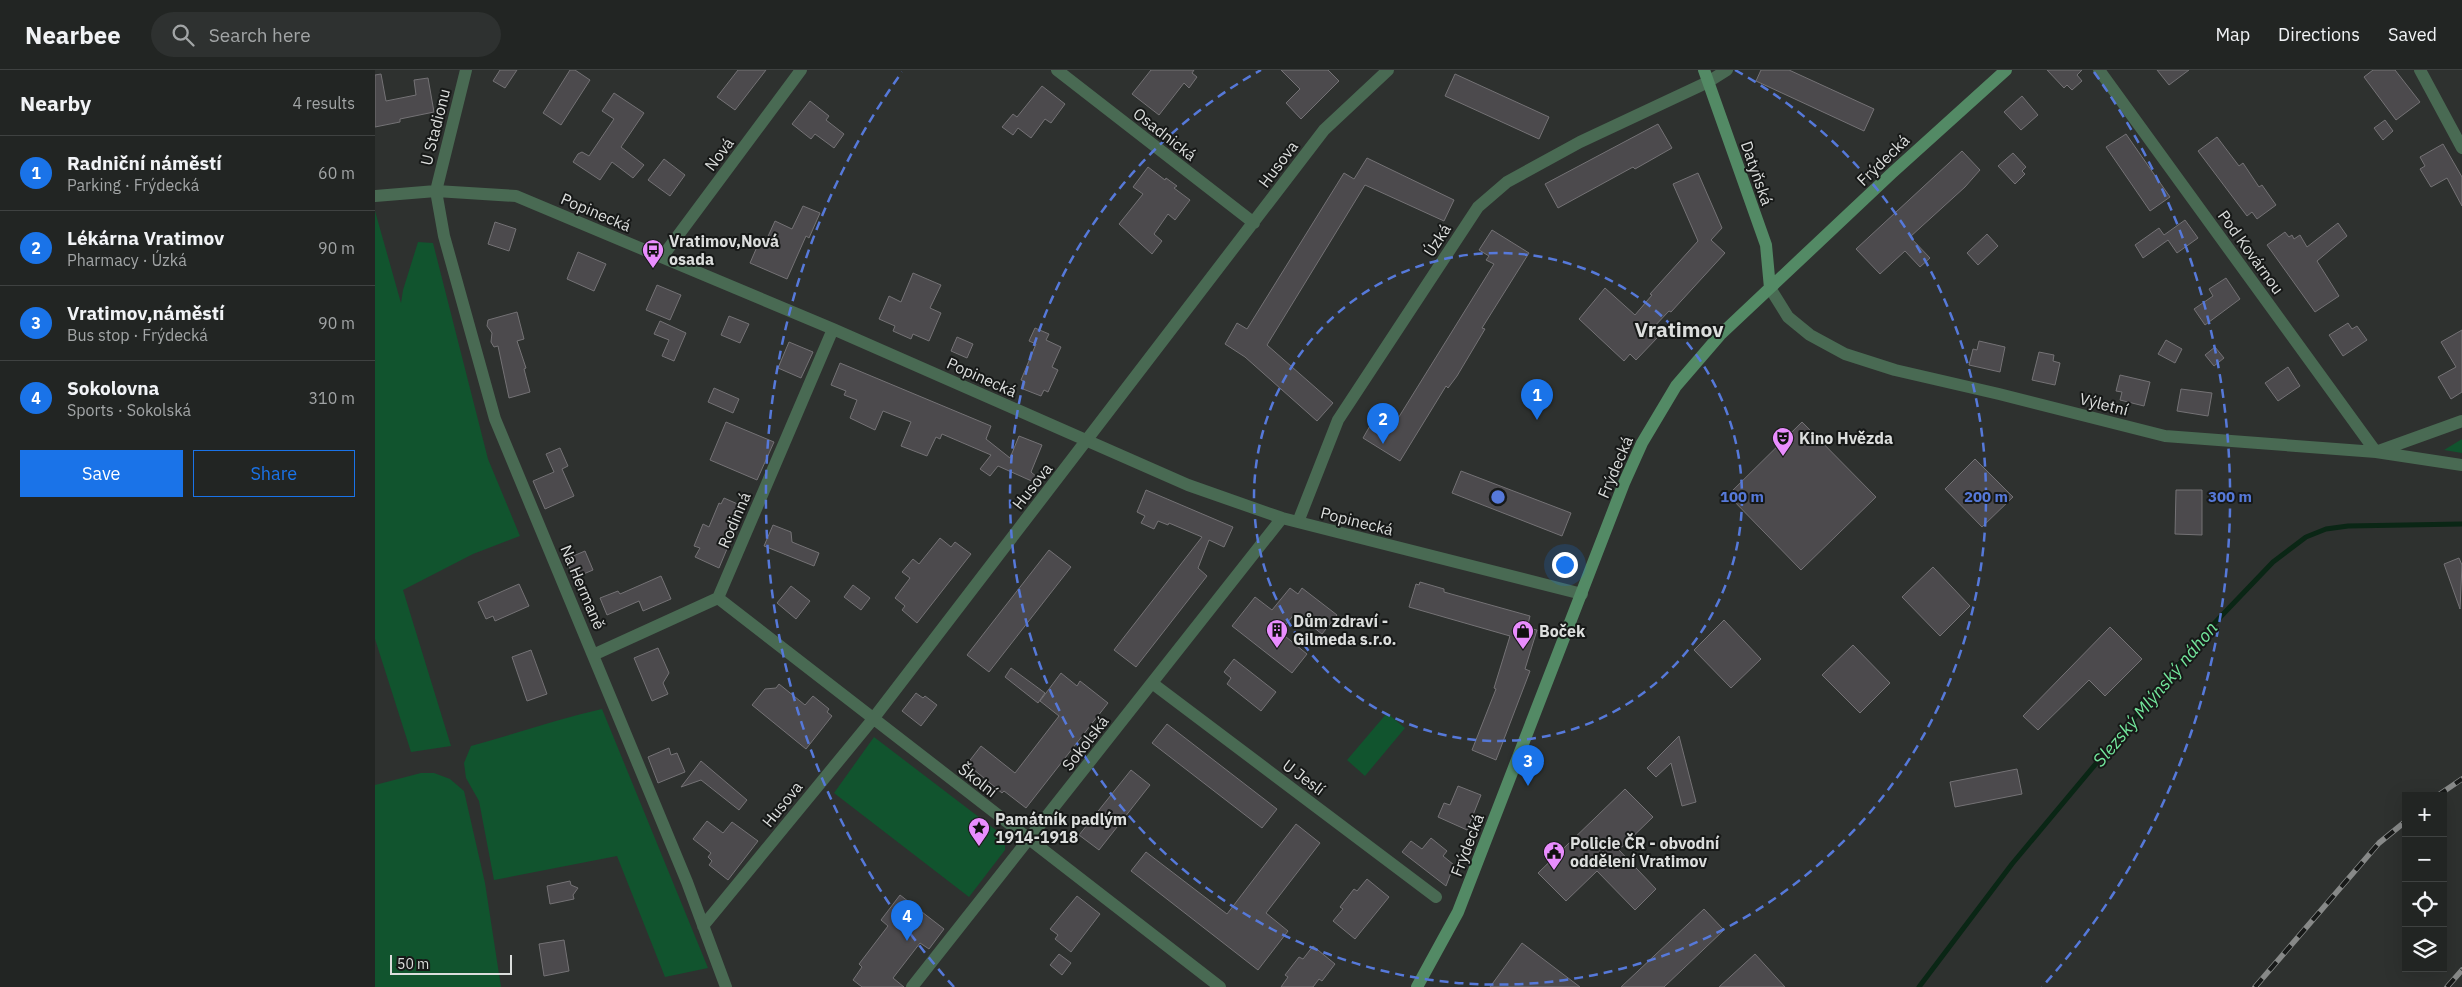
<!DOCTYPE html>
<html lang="en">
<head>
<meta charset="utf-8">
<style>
	body { margin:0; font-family:"IBM Plex Sans",sans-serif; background:#2e3130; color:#f1f3f6 }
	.controls { position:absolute; right:15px; bottom:15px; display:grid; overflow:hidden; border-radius:0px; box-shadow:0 5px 20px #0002 }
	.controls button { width:45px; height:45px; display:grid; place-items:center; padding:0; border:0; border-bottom:1px solid #3f4241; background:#222523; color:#f1f3f6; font:25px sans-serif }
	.scale { position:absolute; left:15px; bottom:12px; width:122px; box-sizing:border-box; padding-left:5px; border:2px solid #dcdedd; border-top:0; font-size:14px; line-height:18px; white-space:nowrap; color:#dcdedd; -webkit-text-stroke:4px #171918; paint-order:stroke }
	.you { position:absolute; left:1189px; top:494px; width:18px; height:18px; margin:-12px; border:4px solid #fff; border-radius:50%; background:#1a73e8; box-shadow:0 0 0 8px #1a73e833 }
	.badge { display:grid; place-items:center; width:32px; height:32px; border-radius:50%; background:#1a73e8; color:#fff; font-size:16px; font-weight:700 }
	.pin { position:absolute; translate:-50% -41px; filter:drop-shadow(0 1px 2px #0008) }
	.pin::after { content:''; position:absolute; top:26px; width:18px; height:15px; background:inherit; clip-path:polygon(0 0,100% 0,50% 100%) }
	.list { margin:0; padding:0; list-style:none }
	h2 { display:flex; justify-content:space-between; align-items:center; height:65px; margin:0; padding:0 20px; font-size:21px }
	h2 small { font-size:16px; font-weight:400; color:#a2a5a6 }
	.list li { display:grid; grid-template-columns:32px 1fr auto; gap:15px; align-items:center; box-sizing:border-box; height:75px; padding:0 20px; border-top:1px solid #3f4241 }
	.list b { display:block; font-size:19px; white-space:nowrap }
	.list p { margin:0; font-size:16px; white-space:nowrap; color:#a2a5a6 }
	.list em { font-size:16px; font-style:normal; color:#a2a5a6 }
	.actions { display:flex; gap:10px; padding:15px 20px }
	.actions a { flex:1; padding:11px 0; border:1px solid #1a73e8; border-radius:0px; text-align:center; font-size:18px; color:#1a73e8 }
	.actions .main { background:#1a73e8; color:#fff }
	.icon { flex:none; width:28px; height:28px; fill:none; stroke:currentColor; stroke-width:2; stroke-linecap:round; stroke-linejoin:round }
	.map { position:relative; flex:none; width:2087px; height:917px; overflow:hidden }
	header { display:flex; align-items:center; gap:30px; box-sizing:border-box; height:70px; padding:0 25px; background:#222523; border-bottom:1px solid #3f4241 }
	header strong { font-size:24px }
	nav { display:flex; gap:28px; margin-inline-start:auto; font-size:18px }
	.search { width:350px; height:45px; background:#2e3130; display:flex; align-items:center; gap:12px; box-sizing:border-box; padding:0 18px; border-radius:28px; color:#a2a5a6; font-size:19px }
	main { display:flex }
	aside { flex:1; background:#222523 }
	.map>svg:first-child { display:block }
	.green { fill:#11542e }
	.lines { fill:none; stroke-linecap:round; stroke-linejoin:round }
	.stream { stroke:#0a2615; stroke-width:5 }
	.building { fill:#4c4a4d; stroke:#747275 }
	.minor { stroke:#496a53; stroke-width:12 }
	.secondary { stroke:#538a65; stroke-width:12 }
	.rail-casing { stroke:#878988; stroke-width:5.5 }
	.rail { stroke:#171918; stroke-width:4; stroke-dasharray:11; stroke-linecap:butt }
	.ring { fill:none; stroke:#5679da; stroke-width:2.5; stroke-dasharray:9 6 }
	.labels { text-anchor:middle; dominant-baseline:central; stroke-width:4; stroke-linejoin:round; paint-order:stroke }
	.street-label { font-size:16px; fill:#dcdedd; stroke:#171918 }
	.poi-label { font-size:16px; font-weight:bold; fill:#dcdedd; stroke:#171918; text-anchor:start }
	.water-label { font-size:18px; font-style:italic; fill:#73e79c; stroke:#171918 }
	.district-label { font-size:21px; font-weight:bold; fill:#dcdedd; stroke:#171918 }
	.centre { fill:#5679da; stroke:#171918; stroke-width:2.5 }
	.ring-label { font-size:15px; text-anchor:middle; font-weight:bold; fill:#5679da; stroke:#171918; stroke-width:4; stroke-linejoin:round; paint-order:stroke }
</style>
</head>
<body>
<header>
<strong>Nearbee</strong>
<div class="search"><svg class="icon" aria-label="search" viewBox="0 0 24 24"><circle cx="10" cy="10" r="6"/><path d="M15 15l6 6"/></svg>Search here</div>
<nav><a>Map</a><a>Directions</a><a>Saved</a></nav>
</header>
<main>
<aside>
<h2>Nearby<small>4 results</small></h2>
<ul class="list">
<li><span class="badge">1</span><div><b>Radniční náměstí</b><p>Parking · Frýdecká</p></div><em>60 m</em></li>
<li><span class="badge">2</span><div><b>Lékárna Vratimov</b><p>Pharmacy · Úzká</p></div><em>90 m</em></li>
<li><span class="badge">3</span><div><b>Vratimov,náměstí</b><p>Bus stop · Frýdecká</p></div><em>90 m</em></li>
<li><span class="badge">4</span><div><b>Sokolovna</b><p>Sports · Sokolská</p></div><em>310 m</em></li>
</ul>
<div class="actions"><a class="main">Save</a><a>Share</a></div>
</aside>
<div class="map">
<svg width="2087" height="917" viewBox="0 0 2087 917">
	<rect width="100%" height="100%" fill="#2e312f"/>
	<path class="green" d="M0,141L26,233L28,220L43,172L58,173L113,389L145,466L98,484L28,520L76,676L36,682L0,569Z
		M2087,369V383L2069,380Z
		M227,639L333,898L290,907L242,786L119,810L104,731L91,708L89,693L96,676C140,664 183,649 227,639Z
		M1012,643L1030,658L990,706L972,690Z
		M499,667L630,767V780L594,827L459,723Z
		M46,703H59L75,709L89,721L110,813L126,917H0V715Z"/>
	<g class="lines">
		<path class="stream" d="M1544,917L1637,794L1831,562L1898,492L1931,467L1951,459L1973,456L2087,454"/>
	</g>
	<path class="building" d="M125,0H142L130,18L118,11Z
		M195,0H200L215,10L186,55L168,43Z
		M363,0H391L360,40L342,27Z
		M776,0H819L817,3L822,7L814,18L809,13L784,45L757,24Z
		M906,0H953L964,11L926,49L911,33L925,19Z
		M1386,0H1414L1499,39L1489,61L1381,11Z
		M1672,0H1707L1702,5L1707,11L1697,20L1692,15L1689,18Z
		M1782,0H1814L1794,15Z
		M1998,0H2020L2045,32L2021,50L1989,7Z
		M6,4L11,31L41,25L39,10L53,8L59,42L25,49V52L0,57V5Z
		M1080,4L1174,47L1164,69L1070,26Z
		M667,16L690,34L676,53L670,49L656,68L643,58L638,65L627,57L638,44L642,47Z
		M239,23L269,43L246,77L269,95L258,108L237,92L225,110L198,92L203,84L207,82L214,86L239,49L227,41Z
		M1647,26L1663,45L1646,60L1629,42Z
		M435,31L454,46L451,50L469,64L459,78L440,64L436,69L417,54Z
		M2010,50L2018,61L2008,70L1999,58Z
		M1283,54L1297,78L1260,99L1258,97L1183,138L1170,114Z
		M1751,64L1795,127L1775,141L1731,77Z
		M1842,67L1864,96L1868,93L1884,117L1887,115L1901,135L1882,149L1877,142L1872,146L1823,81Z
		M2068,74L2087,107V136L2072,108L2056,117L2045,99L2050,96L2045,87Z
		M1587,81L1605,100L1590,117L1535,167L1555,188L1545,197L1530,181L1505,204L1481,179Z
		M1638,83L1651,97L1647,101L1650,104L1640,114L1623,96Z
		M992,88L1079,130L1069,151L990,115L892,275L958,333L942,351L870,287L850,274L862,253L872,259L969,103L979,109Z
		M289,89L310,105L295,126L273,110Z
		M773,97L790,110L791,108L802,116L799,118L815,130L800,150L793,144L779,164L787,171L777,184L744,154L768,124L758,117Z
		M1323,103L1347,158L1336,170L1350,183L1296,242L1294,241L1276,260L1283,267L1261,290L1255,284L1249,291L1204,249L1230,218L1260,245L1277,225L1275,224L1323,171L1298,114Z
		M428,136L445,143L434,168L431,166L412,209L375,193L385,170L390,173L400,151L417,159Z
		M1810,150L1823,168L1802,183L1793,170L1768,188L1760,175L1784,158L1789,165Z
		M120,152L141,159L134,181L113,174Z
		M1963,153L1972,166L1942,191L1964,226L1940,242L1892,175L1910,162L1914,167L1917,165L1919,169L1925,165L1932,177Z
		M1117,160L1154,183L1107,258L1110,259L1082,306L1073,318L1071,316L1025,391L988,368L1000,347L1017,358L1119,194L1111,190L1114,186L1104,180Z
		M1612,164L1623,176L1603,195L1592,183Z
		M203,182L231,194L219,221L192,209Z
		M538,203L566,215L555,238L566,243L554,271L538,264L536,269L518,261L520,256L504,249L514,226L526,232Z
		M1851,208L1865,229L1830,255L1819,239L1838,226L1834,219Z
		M282,215L306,225L295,250L271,240Z
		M142,242L149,269L142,271L151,298L149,299L155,322L134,328L123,276L119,277L116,272L117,263L112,256L113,250Z
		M354,246L374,254L365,273L346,265Z
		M285,251L311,263L299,291L287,286L294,270L279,264Z
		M1973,253L1977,259L1982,256L1992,270L1968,286L1954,265Z
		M660,258L674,264L671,270L686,277L677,297L683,300L673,322L669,320L666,326L648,319L650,312L646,310L661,274L654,271Z
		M2087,260V322L2076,329L2063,307L2081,297L2066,272Z
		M582,267L598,274L592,288L576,281Z
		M1791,270L1807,279L1800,293L1783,284Z
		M1604,271L1630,277L1625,302L1594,295L1598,279L1602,280Z
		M414,272L438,282L426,308L403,298Z
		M1840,277L1849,288L1839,296L1830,285Z
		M1664,282L1679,285L1678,291L1685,293L1680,315L1657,310Z
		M465,293L616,356L611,369L635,388L644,366L667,375L656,402L663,408L661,413L623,396L615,406L605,399L616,385L567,364L565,369L561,367L552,386L526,376L536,352L508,341L500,360L475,348L482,330L469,325L471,321L456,315Z
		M1913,297L1925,316L1903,331L1890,313Z
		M1745,305L1775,312L1769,336L1745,330L1747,322L1741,321Z
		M339,318L364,329L358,343L333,332Z
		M1806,319L1837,323L1833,346L1802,341Z
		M351,352L399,372L382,410L335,390Z
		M1427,352L1501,427L1426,500L1353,425Z
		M185,378L193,396L187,399L199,426L170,439L158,411L179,402L171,384Z
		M1600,389L1638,427L1607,457L1570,419Z
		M1086,401L1196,443L1187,466L1077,423Z
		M771,420L858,457L849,477L834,470L823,498L832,506L761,597L739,580L827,467L794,453L793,455L783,451L779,459L766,453L770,446L762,442Z
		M1801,420H1827V465L1800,464Z
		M349,428L365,435L362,441L367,443L344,498L320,487L325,478L319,476L328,454L334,457L344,433L346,434Z
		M398,455L416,462L417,472L444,483L439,496L389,476Z
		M565,468L576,477L580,472L596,484L542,553L527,540L530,536L520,528L535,508L527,502L538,489L544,494Z
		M674,480L696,497L614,602L592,585Z
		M210,481L218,500L199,508L191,489Z
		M2084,488L2087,495L2085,539L2069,494Z
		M1558,497L1595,536L1565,566L1527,527Z
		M286,506L296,529L268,541L264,531L232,545L225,528L243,521L245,524Z
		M1045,512L1069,519V522L1155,546L1152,558L1162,560L1150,599L1155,601L1121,690L1097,680L1121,619L1119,618L1135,566L1034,537L1041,514L1044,515Z
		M144,514L154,536L120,551L118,546L111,549L103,532Z
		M478,515L495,528L486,540L469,527Z
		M416,516L435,531L421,549L402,533Z
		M915,518L923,524L927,518L962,545L947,564L920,543L905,562L932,584L917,603L857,556L880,527L897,540Z
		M1349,550L1386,589L1356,618L1319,580Z
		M1735,557L1767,589L1730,626L1714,610L1663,660L1648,646Z
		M1478,575L1515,613L1485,643L1447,605Z
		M283,578L294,603L288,613L293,624L277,631L259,588Z
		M156,580L172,624L152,631L137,587Z
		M859,589L901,622L886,641L852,614L856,608L849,602Z
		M636,598L670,623L663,633L630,607Z
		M686,603L702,616L705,611L733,633L651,738L629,721L627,723L592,694L606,676L640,703L684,646L665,631Z
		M404,614L430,635L438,626L454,639L452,642L457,646L431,679L377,635L390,619L401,618Z
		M541,623L548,628L550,626L562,635L546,656L527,641Z
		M792,654L902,739L887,758L777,673Z
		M1304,666L1321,732L1307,736L1296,693L1281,707L1272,698Z
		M294,678L296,685L302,683L310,702L283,713L273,687Z
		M326,691L372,730L364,740L326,710L306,717Z
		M1642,699L1647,724L1580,737L1575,712Z
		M756,700L775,715L724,780L704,765Z
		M1083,716L1106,725L1092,760L1063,747L1069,733L1075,735Z
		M1250,719L1278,747L1244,780L1281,819L1260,840L1222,801L1191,831L1163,803Z
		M332,751L348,763L357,752L383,771L353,810L334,795L337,791L333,787L336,783L318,769Z
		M921,754L945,773L891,843L913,861L883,900L756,801L771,782L852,844Z
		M1056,768L1072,781L1068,786L1079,795L1071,816L1027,782L1036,771L1047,779Z
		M992,809L1014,827L980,869L958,851L968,839L965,837L979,819L982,821Z
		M195,811L196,815L203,818L198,825L199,829L175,834L172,816Z
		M525,825L569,859L554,879L545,873L518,908L529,917H487L478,910L487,897L484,894L513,856L506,850Z
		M702,826L725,844L696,882L680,869L683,865L675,859Z
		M1329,839L1349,860L1289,917H1246Z
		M189,870L194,901L169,906L164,874Z
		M1147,873L1205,917H1115Z
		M938,876L960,894L947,911L944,909L938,917H906L913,907L910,905L924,887L928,889Z
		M684,884L696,893L687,905L675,895Z
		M1380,884L1410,917H1344Z"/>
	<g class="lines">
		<path class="minor" d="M91,0L61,121L69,166L120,349L312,812L351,917
			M682,0L879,153
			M1724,0L2001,382L2087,351
			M2045,0L2087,78
			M0,126L61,121L141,126L458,259L813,415L907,448L1207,524
			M287,187L426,0
			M1395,218L1413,247L1435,265L1470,284L1520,300L1624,324L1790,366L2001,382L2087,395
			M923,452L963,350L1103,137L1132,112L1205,72L1333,12L1352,0
			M343,528L845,917
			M218,585L343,528L458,259
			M777,613L1061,827
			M328,856L498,649L949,60L1013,0
			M537,917L907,448"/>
		<path class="secondary" d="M1329,0L1391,175L1395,218
			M1042,917L1083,842L1249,413L1267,373L1301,316L1345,265L1517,103L1631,0"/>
		<g class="rail-casing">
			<path id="rail" d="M2062,726L2087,709
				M1880,917L2004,773L2031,751
				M2072,917L2087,900"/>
		</g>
		<use href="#rail" class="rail"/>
	</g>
	<g class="ring">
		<circle cx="1123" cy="427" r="244"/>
		<path d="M1360 0A488 488 0 1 1 886 0"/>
		<path d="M579 917A732 732 0 0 1 527 2M1719 2A732 732 0 0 1 1667 917"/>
	</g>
	<defs>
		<g id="bus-pin" transform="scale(1.125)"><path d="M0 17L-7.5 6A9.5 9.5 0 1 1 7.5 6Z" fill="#e98dfe" stroke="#171918"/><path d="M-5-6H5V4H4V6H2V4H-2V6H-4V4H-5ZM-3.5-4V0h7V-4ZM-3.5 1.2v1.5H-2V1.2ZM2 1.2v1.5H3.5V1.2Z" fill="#111"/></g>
		<g id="theatre-pin" transform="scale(1.125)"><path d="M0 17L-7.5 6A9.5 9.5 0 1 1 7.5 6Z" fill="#e98dfe" stroke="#171918"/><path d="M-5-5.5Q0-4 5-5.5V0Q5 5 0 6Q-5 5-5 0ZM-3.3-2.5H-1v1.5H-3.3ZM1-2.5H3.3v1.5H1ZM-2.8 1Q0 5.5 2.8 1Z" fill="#111"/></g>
		<g id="building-pin" transform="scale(1.125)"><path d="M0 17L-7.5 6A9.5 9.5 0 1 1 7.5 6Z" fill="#e98dfe" stroke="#171918"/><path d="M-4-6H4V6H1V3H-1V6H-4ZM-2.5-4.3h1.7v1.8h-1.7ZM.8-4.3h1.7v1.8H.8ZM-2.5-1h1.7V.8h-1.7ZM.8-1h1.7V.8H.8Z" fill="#111"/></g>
		<g id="shop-pin" transform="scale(1.125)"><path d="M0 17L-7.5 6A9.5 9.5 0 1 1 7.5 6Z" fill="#e98dfe" stroke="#171918"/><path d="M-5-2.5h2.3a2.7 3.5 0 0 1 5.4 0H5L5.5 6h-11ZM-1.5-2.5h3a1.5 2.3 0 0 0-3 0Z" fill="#111"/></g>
		<g id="sight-pin" transform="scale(1.125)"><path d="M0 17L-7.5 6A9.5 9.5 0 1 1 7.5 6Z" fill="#e98dfe" stroke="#171918"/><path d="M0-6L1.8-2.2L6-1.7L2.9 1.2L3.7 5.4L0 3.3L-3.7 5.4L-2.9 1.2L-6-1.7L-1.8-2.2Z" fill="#111"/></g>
		<g id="civic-pin" transform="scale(1.125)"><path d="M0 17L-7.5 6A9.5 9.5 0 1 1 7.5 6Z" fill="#e98dfe" stroke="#171918"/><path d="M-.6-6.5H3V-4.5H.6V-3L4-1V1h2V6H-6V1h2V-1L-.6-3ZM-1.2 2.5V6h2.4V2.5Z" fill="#111"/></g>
	</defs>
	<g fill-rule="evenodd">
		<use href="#bus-pin" x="278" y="180"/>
		<use href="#theatre-pin" x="1408" y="368"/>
		<use href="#building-pin" x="902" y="560"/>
		<use href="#shop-pin" x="1148" y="561"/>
		<use href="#sight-pin" x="604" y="758"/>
		<use href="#civic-pin" x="1179" y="782"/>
	</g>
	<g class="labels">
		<g class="street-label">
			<text transform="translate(60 57) rotate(-76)">U Stadionu</text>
			<text transform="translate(790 64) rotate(38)">Osadnická</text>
			<text transform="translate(344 84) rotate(-53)">Nová</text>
			<text transform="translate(1508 90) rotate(-44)">Frýdecká</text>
			<text transform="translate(903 94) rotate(-53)">Husova</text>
			<text transform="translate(1382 103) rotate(71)">Datyňská</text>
			<text transform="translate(221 142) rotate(23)">Popinecká</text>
			<text transform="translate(1062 170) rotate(-57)">Úzká</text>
			<text transform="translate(1876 182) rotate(54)">Pod Kovárnou</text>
			<text transform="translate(607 307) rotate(24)">Popinecká</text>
			<text transform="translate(1729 334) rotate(14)">Výletní</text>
			<text transform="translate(1240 397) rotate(-67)">Frýdecká</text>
			<text transform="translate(657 416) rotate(-52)">Husova</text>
			<text transform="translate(359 450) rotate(-67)">Rodinná</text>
			<text transform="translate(982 451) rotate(14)">Popinecká</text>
			<text transform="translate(208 517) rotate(67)">Na Hermaně</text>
			<text transform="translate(710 673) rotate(-52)">Sokolská</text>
			<text transform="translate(929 707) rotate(37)">U Jeslí</text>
			<text transform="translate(603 710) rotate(38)">Školní</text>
			<text transform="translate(407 734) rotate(-51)">Husova</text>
			<text transform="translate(1092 775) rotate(-69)">Frýdecká</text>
		</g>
		<g class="poi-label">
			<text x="294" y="171">Vratimov,Nová<tspan x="294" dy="18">osada</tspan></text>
			<text x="1424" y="368">Kino Hvězda</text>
			<text x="918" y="551">Dům zdraví -<tspan x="918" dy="18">Gilmeda s.r.o.</tspan></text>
			<text x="1164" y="561">Boček</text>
			<text x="620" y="749">Památník padlým<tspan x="620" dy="18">1914-1918</tspan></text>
			<text x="1195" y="773">Policie ČR - obvodní<tspan x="1195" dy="18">oddělení Vratimov</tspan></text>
		</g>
		<g class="water-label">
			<text transform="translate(1780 624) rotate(-50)">Slezský Mlýnský náhon</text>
		</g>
		<g class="district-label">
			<text x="1304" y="259">Vratimov</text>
		</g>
	</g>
	<circle cx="1123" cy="427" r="8" class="centre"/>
	<g class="ring-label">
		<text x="1367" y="432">100 m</text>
		<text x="1611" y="432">200 m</text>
		<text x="1855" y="432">300 m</text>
	</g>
</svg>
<div class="controls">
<button>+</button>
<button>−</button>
<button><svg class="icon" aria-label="locate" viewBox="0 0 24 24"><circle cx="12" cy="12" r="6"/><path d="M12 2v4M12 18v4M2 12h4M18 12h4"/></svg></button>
<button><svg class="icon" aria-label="layers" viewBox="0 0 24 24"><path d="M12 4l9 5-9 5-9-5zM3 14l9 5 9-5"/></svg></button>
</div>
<div class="scale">50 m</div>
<div class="you"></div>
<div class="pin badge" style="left:1162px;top:350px">1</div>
<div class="pin badge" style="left:1008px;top:374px">2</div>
<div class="pin badge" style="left:1153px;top:716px">3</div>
<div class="pin badge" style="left:532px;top:871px">4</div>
</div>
</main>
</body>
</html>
